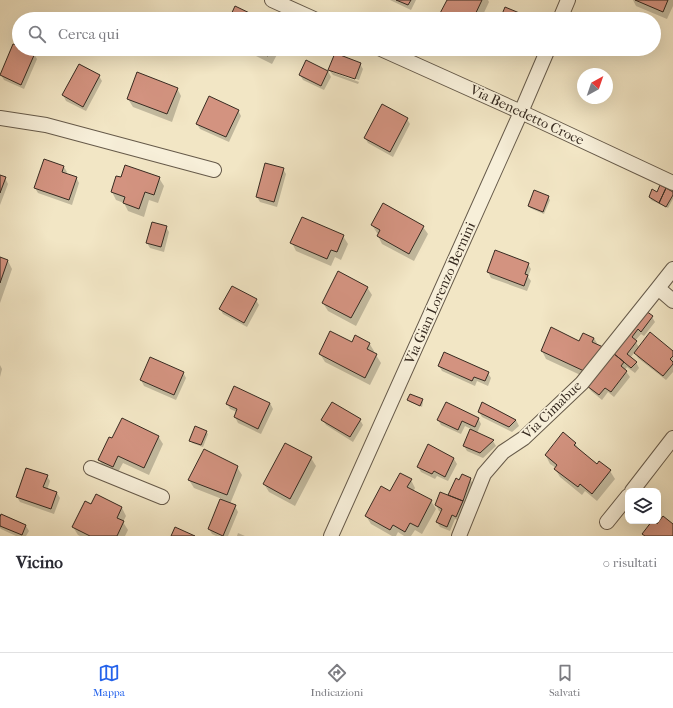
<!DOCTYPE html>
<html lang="it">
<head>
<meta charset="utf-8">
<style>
	body { margin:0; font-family:"IM FELL French Canon",serif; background:#f7f7f7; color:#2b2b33 }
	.controls { position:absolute; right:12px; bottom:12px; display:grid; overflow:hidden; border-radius:8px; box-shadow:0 4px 16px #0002 }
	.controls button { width:36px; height:36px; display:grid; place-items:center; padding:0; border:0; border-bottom:1px solid #e1e1e2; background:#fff; color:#2b2b33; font:20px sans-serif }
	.compass { position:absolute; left:577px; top:68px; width:36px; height:36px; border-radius:50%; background:#fff; box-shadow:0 4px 16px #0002; rotate:40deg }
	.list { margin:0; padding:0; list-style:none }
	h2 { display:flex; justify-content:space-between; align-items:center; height:52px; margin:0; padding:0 16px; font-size:17px }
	h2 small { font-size:13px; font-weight:400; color:#7c7c81 }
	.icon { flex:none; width:22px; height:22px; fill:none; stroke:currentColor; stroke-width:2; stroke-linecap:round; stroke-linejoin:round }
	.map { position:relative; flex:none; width:673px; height:536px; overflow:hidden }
	.search { position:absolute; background:#fff; box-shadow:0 4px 16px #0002; left:12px; right:12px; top:12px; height:44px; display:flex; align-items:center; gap:10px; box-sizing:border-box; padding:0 14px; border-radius:22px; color:#7c7c81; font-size:15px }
	.sheet { height:116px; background:#fff }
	nav { display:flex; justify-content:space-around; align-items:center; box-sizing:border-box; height:56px; border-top:1px solid #e1e1e2; background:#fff; font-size:11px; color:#7c7c81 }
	nav a { display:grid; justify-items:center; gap:2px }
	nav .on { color:#2563eb }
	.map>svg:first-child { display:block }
	.shadow { fill:#0003 }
	.building { fill:#d39380; stroke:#372b21 }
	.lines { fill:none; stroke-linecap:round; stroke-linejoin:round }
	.street-casing { stroke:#665a4a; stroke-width:16 }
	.street { stroke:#f7efd9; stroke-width:14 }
	.labels { text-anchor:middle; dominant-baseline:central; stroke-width:3.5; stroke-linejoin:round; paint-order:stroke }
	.street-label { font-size:14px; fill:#372b21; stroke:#f7efd9 }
</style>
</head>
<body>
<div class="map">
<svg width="673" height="536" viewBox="0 0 673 536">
	<rect width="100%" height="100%" fill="#f2e6c5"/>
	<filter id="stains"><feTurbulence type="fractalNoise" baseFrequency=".005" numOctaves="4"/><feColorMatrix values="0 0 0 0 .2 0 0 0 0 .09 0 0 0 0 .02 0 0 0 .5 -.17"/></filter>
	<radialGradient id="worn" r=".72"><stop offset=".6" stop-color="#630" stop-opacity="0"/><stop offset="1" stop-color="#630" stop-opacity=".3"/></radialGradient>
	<path class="shadow" d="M390,0H416L411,10Z
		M448,0H488L489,2L481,19H438Z
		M633,0H673V6L667,19L636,6Z
		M19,47V49H23L34,54L37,59L24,89L4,80L1,75Z
		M242,49H280L272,64Z
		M360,64L363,69L359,80L332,70V72L359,82L358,84L333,75L329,70Z
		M328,71L331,77L324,90L303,80L300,75Z
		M99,76L102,81L86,111L66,101L63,95Z
		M177,88L181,96L172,122L133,107L128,99Z
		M238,110L241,116L229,142L200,129L197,124Z
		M407,119L410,124L393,157L368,143L365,138Z
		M64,167L67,172L66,174L76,177L79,183L72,205L38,193L35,188Z
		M283,169L286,174L277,207L260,202L257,197Z
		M0,176L5,178L8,184L0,205Z
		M159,178L164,186L158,203L149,200L144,217L128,211L124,203L116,200L112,192Z
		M657,193H673V199L668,208L651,200L650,197Z
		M548,197L550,200L544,214L530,208L529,206Z
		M372,225L423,227L428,234L414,261L382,244L378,236L379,234L377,233Z
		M166,227L169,232L164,252L150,248L147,243Z
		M343,236L348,244L341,260L335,257L331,266L296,251L292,243Z
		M495,252L528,264L531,269L528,277L531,281L527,291L491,278L488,272Z
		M0,258L8,261L12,269L0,303Z
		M367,287L372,295L356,326L328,311L323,303Z
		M256,300L259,305L247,327L223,314L220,309Z
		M646,313L652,317L655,322L644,336L641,334L635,341L639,347L673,352V372L666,380L638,358L635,352L630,358L636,362L639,368L635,373L627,367L625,370L630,377L614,397L608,392L602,400L591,391L588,386Z
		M594,338L598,345L589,379L546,359L542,351Z
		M352,343H369L374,351L373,353L376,355L381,363L370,385L325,362L320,354Z
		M0,365L2,369L0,377Z
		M439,366L488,373L491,378L488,386L477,381L475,386L442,371Z
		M183,372L186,378L176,400L144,386L141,380Z
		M408,400H422L423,402L422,407L410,402Z
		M227,403H270L273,409L261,434L238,423L235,417L237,412L230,409Z
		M482,404L516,420L519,426L512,432L482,417L479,412Z
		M478,418L481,424L477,433L493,441L496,446L483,458L467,451L464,446L471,429L465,426L461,434L441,425L438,420Z
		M323,420H360L363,425L353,442L326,425Z
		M206,432L208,434L203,447L192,443L191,441Z
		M158,436L163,444L149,475L123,463L117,474L104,468L99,460L113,440Z
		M575,443L579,450L598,465L610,471L615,479L597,501L585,491L582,495L560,477L555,469L556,468L550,464L546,456Z
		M429,446L454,459L457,464L448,481L437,476L435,479L421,472L418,467Z
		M311,458L316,466L295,506L269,492L264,484Z
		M237,467L242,475L230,504L235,506L238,512L228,536H216L212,534L209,529L222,499L194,488L189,480Z
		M47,476L50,481L47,490L57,493L60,498L54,514L20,502L17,497Z
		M470,479L473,484L459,521L455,519L450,531L440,527L437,522L442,512L439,511L436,505L449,496L457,480L460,481Z
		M411,480L415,488L413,492L431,501L436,509L422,534L415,530L411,536H404L398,532L396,536H392L371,524L366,516L391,493Z
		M122,508L126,516L123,522L128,530L125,536H80L78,535L73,527Z
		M0,520L26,526L29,531L26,536H16L1,529L0,528Z
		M238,533L245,536H237Z"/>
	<path class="building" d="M396,0H411L408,5Z
		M447,0H482L473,19H437Z
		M635,0H668L663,12Z
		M235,6L262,19H229Z
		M505,7L529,17L528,19H500Z
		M13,44L19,46V49H26L35,53L21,85L0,75Z
		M253,49H271L268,56Z
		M335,53L361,63L355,79L328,70Z
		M306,60L328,71L321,86L299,75Z
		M79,64L100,75L83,107L62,95Z
		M137,72L178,88L167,114L127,99Z
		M209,96L239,110L226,137L196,124Z
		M382,104L408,118L390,152L364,138Z
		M44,159L64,166L62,172L77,177L69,200L34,188Z
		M265,163L284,168L274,202L256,197Z
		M125,165L160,177L154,195L145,192L139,209L123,203L125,197L111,192L116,176L121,177Z
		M0,175L6,177L0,193Z
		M660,185L666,188L659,203L649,197L652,189L657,192Z
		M666,188L673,192V195L666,207L659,203Z
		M534,190L549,196L543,212L528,206Z
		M383,203L424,226L409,254L377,236L380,230L371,225Z
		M302,217L344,235L337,252L331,250L327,259L290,243Z
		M152,222L167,226L161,247L146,243Z
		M495,250L529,263L525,274L528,275L524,286L487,272Z
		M0,257L8,260L0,283Z
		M338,271L368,287L351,318L322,303Z
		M232,286L257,299L244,323L219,309Z
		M646,311L653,316L641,332L638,329L632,337L637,341L627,354L637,362L631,368L613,353Z
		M551,327L579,341L583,333L594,338L592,342L603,347L584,371L541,351Z
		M330,331L352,342L355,335L370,343L367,349L377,354L365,378L319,354Z
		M650,332L673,351V356L670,359L673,362V364L663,376L634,353Z
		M444,352L489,372L485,381L474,377L472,381L438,366Z
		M613,353L624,362L621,366L627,371L611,392L605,388L599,395L587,386Z
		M150,357L184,372L174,395L140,380Z
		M234,386L270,403L258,429L234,417L237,409L226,404Z
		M410,394L423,399L420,406L407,400Z
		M332,402L361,419L350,437L321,420Z
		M446,402L479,418L475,427L462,421L458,430L437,420Z
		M482,402L516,420L509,427L478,412Z
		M122,418L159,436L144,468L118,456L113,467L98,460L109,437L112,438Z
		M195,426L207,431L201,445L189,441Z
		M470,429L494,440L480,453L463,446Z
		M563,432L576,443L574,445L597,464L599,461L611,470L592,494L580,484L578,487L554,469L557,465L545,455Z
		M285,443L312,457L290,499L263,484Z
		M428,444L454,458L445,477L434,471L432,474L417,467Z
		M204,449L238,466L227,495L188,480Z
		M26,468L48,475L43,487L57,492L51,509L16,497Z
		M400,473L412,479L407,487L432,500L418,527L410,523L405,532L393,525L390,530L365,516L381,486L390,491Z
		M462,474L471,478L463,501L448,495L456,478L459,480Z
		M440,492L463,501L456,517L452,515L447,527L436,522L442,509L435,505Z
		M96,494L122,507L117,518L124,521L117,536H90L72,527L85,501L91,504Z
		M220,499L236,505L223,536L208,529Z
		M1,514L26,525L22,535L0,526V517Z
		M663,516L673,524V536H645L642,534L652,521H654L657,524Z
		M175,527L195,536H171Z"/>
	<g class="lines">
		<g class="street-casing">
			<path id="street" d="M272,0L314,19
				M560,19L568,0
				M381,49L521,112L673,183
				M0,118L46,125L214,170
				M673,269L658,288L673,301
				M91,468L162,497
				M632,491L673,438
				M607,522L628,496
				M331,536L521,112L548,49
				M459,536L484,474L503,452L524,438L582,383L658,288"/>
		</g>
		<use href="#street" class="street"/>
	</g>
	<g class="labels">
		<g class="street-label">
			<text transform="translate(527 115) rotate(25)">Via Benedetto Croce</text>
			<text transform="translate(440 293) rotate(-66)">Via Gian Lorenzo Bernini</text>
			<text transform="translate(552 410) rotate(-44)">Via Cimabue</text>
		</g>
	</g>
	<rect width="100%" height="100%" filter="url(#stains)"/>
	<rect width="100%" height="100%" fill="url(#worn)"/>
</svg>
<div class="controls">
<button><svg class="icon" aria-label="layers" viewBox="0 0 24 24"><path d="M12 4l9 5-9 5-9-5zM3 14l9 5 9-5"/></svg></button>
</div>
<svg class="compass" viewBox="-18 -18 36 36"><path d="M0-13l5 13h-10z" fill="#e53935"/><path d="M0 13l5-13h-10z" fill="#7c7c81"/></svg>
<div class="search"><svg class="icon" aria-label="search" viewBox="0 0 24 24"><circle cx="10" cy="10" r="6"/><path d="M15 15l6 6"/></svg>Cerca qui</div>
</div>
<section class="sheet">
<h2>Vicino<small>0 risultati</small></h2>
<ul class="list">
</ul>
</section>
<nav>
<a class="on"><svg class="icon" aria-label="map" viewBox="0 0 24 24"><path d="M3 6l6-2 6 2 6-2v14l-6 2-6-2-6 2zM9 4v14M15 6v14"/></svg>Mappa</a>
<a><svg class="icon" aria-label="directions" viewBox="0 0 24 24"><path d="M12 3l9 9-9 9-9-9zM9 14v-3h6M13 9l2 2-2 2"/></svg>Indicazioni</a>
<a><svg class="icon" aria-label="saved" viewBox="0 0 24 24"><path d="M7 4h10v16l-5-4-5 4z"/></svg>Salvati</a>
</nav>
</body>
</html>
